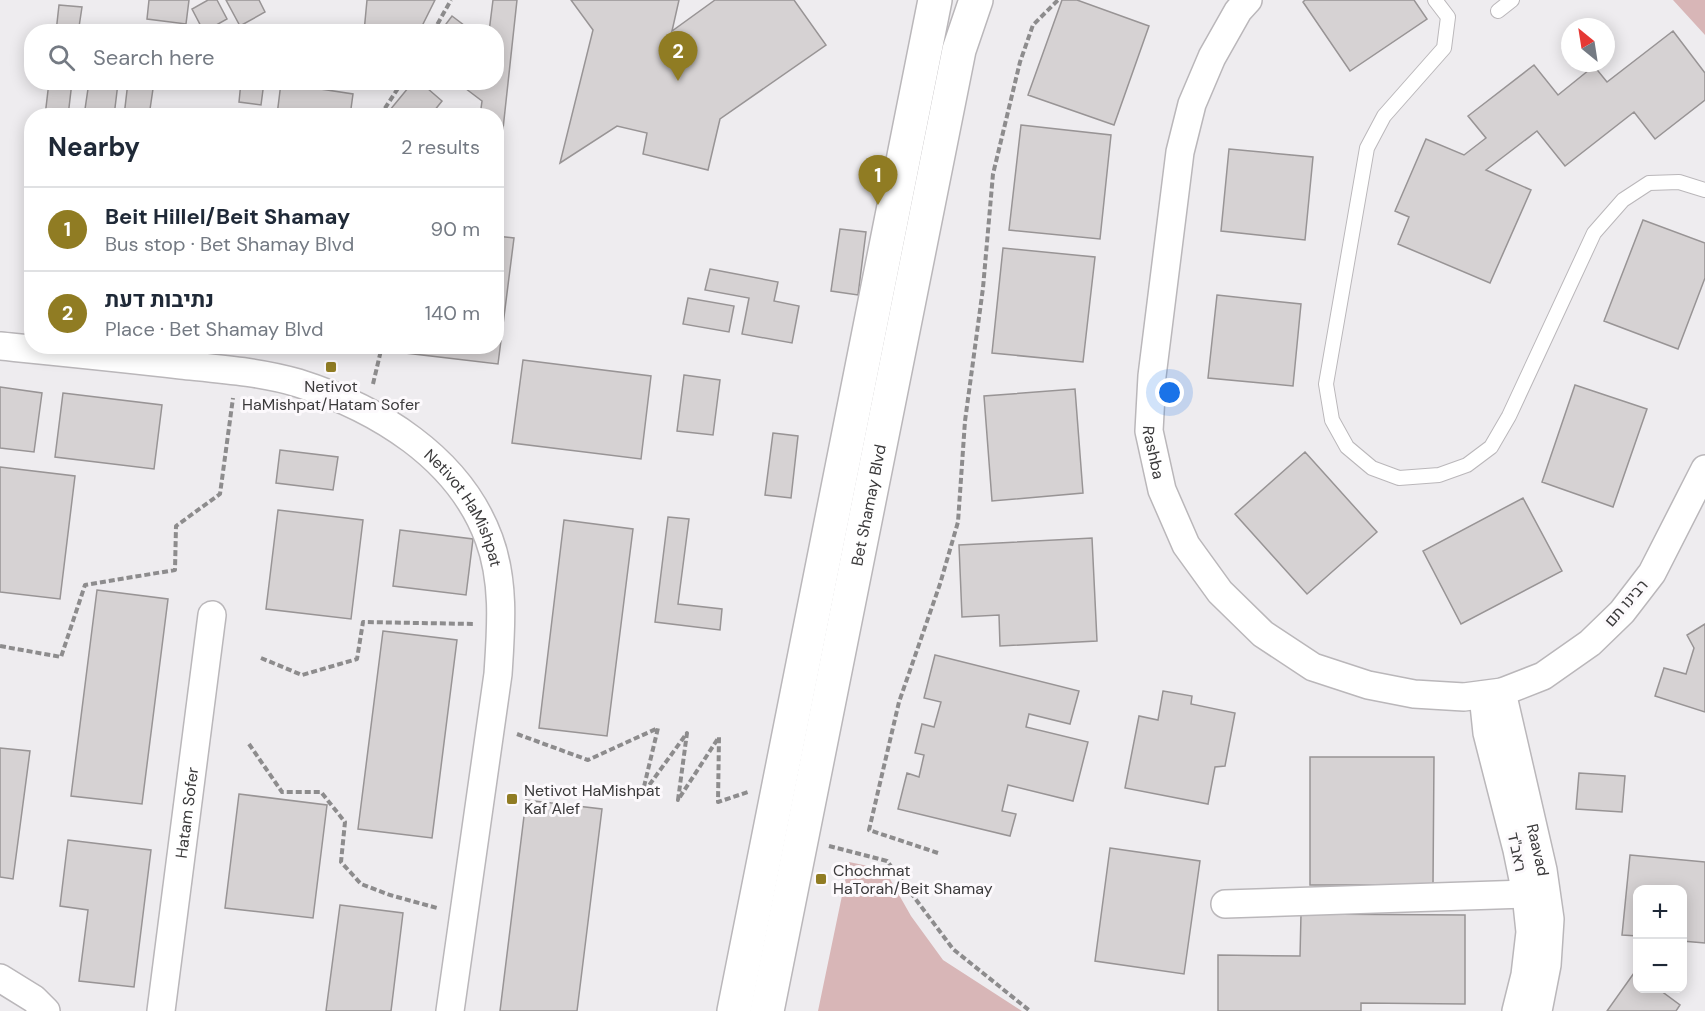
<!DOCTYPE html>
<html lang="en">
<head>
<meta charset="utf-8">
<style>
	body { margin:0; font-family:"DM Sans",Heebo,sans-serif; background:#f2f2f3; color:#1f2937 }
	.controls { position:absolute; right:18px; bottom:18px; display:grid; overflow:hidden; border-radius:12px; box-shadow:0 3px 15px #0003 }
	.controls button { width:54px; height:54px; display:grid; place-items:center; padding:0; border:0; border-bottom:2px solid #e0e1e3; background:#fff; color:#1f2937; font:30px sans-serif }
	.compass { position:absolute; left:1561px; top:18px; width:54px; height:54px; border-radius:50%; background:#fff; box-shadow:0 3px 15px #0003; rotate:330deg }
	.you { position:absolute; left:1170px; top:393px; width:21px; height:21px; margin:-15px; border:4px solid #fff; border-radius:50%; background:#1a73e8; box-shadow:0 0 0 9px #1a73e833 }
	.badge { display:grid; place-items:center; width:39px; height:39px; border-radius:50%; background:#907c23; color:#fff; font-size:20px; font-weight:700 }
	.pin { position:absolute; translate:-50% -50px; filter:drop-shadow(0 2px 3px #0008) }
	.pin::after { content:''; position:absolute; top:32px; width:21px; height:18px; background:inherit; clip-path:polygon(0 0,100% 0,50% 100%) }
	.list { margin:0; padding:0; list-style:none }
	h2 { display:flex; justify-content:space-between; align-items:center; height:78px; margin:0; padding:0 24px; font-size:26px }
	h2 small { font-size:20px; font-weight:400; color:#747a83 }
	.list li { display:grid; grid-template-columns:39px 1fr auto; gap:18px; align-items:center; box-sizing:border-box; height:84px; padding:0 24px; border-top:2px solid #e0e1e3 }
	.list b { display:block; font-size:22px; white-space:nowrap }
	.list p { margin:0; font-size:20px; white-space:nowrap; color:#747a83 }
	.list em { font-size:20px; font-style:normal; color:#747a83 }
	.icon { flex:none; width:33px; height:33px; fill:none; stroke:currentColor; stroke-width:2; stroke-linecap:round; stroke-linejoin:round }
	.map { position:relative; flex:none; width:1705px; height:1011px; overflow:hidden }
	.search { position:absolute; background:#fff; box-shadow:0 3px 15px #0003; left:24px; top:24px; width:480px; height:66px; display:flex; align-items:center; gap:15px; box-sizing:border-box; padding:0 21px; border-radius:24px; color:#747a83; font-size:22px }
	.panel { position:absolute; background:#fff; box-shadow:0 3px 15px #0003; left:24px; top:108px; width:480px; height:246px; border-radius:24px }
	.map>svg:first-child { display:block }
	.green { fill:#d8b6b7 }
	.building { fill:#d6d2d3; stroke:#989495; stroke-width:1.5 }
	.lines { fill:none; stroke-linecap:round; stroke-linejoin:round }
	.lane-casing { stroke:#bab7ba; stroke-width:16 }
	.street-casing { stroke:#bab7ba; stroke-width:30 }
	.secondary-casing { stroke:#bab7ba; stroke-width:36 }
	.path { stroke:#8d8c8d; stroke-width:4; stroke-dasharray:6 3; stroke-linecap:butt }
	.lane { stroke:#fff; stroke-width:14 }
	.street { stroke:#fff; stroke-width:27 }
	.secondary { stroke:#fff; stroke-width:33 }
	.poi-dot { fill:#907c23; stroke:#fcf9fc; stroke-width:2 }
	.labels { text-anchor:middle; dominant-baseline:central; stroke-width:6; stroke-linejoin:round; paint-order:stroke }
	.poi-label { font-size:16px; fill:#3b3a3b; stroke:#fcf9fc; text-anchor:start }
	.street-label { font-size:16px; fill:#3b3a3b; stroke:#fcf9fc }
</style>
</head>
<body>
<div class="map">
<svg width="1705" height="1011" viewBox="0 0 1705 1011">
	<rect width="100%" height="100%" fill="#eeecef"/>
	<path class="green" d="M1673,0H1705V35Z
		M849,862L873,867L890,879L911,916L943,960L1022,1011H818Z"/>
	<path class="building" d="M149,0H189L186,24L147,19Z
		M208,0H217L227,19L204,32L192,9Z
		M226,0H259L265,12L240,26Z
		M367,0H435L419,32H364Z
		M493,0H517L503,129H496V116H480L482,101L457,82H496V32H489Z
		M571,0H679L672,31L715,0H794L826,45L720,119L708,170L643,154L647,133L617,126L560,163L593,30Z
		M1062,0H1077L1149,26L1114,125L1028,95Z
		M1305,0H1414L1427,19L1350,71L1303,2Z
		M59,5L82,7L79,27L120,32H56Z
		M452,16L473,32H440Z
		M1673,31L1705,73V100L1655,139L1634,112L1565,166L1537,131L1486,170L1531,190L1490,283L1398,244L1409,217L1395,211L1426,139L1464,155L1486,138L1468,116L1534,65L1558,95L1594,66L1607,82Z
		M49,82H72L68,116H45Z
		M89,82L118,83L114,116H84Z
		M128,82H154L149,116H124Z
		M241,82H264L261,105L239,102Z
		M413,82H420L442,101L430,116H385Z
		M281,83L353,94L350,116L277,115Z
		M1021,125L1111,135L1100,239L1009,230Z
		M1229,149L1313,157L1305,240L1221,231Z
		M1643,220L1705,243V278L1678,349L1604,321Z
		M840,229L866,232L858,295L831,291Z
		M496,236L514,238L498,364L397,352L398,346H496Z
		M1003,248L1095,257L1083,362L992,353Z
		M32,249V273H28Z
		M710,269L778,282L774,301L799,306L792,343L742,334L749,298L705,290Z
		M1217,295L1301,304L1293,386L1208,378Z
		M688,298L734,306L729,332L683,324Z
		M523,360L651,376L641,459L512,443Z
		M684,375L720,380L713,435L677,431Z
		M1575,385L1647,409L1613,507L1542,482Z
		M0,387L42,393L34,452L0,448Z
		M1075,389L1083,493L992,501L984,396Z
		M63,393L162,405L154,469L55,457Z
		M773,433L798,436L791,498L765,495Z
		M280,450L338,457L333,490L276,483Z
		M1305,452L1377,532L1307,594L1235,514Z
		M0,467L75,476L60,599L0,592Z
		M1523,498L1562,571L1461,624L1423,551Z
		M278,510L363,520L351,619L266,609Z
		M668,517L689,519L678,604L722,609L720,630L655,622Z
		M564,520L633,529L607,736L539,728Z
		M400,530L473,539L466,595L393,586Z
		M1092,538L1097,641L1000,646L999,615L962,617L959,545Z
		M97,590L168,599L142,804L71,796Z
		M1705,624V712L1655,696L1664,668L1686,674L1694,648L1687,635Z
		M383,631L457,640L432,838L358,829Z
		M935,655L1079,691L1070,724L1029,714L1026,727L1088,742L1073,801L1008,785L1002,811L1016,814L1010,836L898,809L907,773L919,777L924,755L915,753L922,724L934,727L941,702L924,698Z
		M1163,691L1192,696L1191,704L1235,713L1225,766L1215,767L1208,804L1125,788L1139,716L1158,720Z
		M0,748L30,751L13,879L0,877Z
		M1310,757H1434L1433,885H1310Z
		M1579,773L1625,776L1622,812L1576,809Z
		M239,794L327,805L313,918L225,908Z
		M526,800L602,809L577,1011H500Z
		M68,840L151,850L134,987L79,981L88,910L60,906Z
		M1110,848L1200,861L1184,974L1095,961Z
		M1630,855L1705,862V943L1682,941V890H1638V936L1622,935Z
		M340,905L403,913L391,1011H326Z
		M1301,914L1465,915V1004L1361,1003V1011H1218V955L1300,956Z
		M1634,973L1638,975V988H1657L1680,1005L1676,1011H1607Z"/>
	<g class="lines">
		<g class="lane-casing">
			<path id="lane" d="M1435,0L1448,17L1444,48L1384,116L1367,148L1326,384L1332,420L1347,447L1372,468L1399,478L1439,475L1467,465L1491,447L1509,416L1594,233L1623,200L1649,183L1679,182L1705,190
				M1498,11L1512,0"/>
		</g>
		<g class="street-casing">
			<g id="street">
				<path id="s1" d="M1248,0L1238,11L1212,57L1192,104L1180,152L1152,376L1149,431L1162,490L1186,545L1220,592L1263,634L1313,667L1368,685L1414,694L1464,697L1502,692L1543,676L1590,643L1622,612L1652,573L1705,469"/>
				<path id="s2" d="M0,346C60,352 121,358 181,365C220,369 261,372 298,383C377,408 459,457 489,539C505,582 501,629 498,674L450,1011"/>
				<path id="s3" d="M1502,692L1543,870L1550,919L1547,965L1538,1011"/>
				<path d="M1483,695L1487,733L1517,850L1526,894L1530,932L1525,975L1516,1011"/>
				<path d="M1225,904L1526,894"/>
				<path d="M0,978L34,999L46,1011"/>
				<path id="s4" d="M161,1011L212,615"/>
			</g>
		</g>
		<g class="secondary-casing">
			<g id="secondary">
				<path d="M734,1011L935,0"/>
				<path id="s5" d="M767,1011L959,50L976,0"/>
			</g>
		</g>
		<path class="path" d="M433,32L451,0
			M380,116L402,82
			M373,384L382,346
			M0,646L61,657L85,585L175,570L176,526L220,494L233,398
			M261,658L302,675L357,659L363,622L475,624
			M517,734L588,760L658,728L642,795L687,733L678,800L719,737L718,802L748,792
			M249,744L282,792H321L345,822L341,862L361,884L390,895L437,908
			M829,846L887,861L953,949L1030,1011
			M938,853L869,830L899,702L940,584L958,522L965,421L983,288L993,174L1020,62L1033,25L1058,0"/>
		<use href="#lane" class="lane"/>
		<use href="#street" class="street"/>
		<use href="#secondary" class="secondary"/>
	</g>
	<g class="poi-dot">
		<rect x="325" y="361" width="12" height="12" rx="3"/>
		<rect x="506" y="793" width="12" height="12" rx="3"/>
		<rect x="815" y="873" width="12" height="12" rx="3"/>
	</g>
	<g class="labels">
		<g class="poi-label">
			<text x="331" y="386" text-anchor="middle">Netivot<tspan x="331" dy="18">HaMishpat/Hatam Sofer</tspan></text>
			<text x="524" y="790">Netivot HaMishpat<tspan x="524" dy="18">Kaf Alef</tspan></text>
			<text x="833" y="870">Chochmat<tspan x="833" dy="18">HaTorah/Beit Shamay</tspan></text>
		</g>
		<g class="street-label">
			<text stroke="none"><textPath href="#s1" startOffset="471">Rashba</textPath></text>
			<text stroke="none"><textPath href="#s5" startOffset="516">Bet Shamay Blvd</textPath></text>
			<text stroke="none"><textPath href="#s2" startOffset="516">Netivot HaMishpat</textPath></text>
			<text transform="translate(1626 603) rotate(-49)">רבינו תם</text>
			<text stroke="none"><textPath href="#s4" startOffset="200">Hatam Sofer</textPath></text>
			<text stroke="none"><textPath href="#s3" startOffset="162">Raavad</textPath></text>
			<text transform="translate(1517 852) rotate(78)">ראב"ד</text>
		</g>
	</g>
</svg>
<div class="controls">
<button>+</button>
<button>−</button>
</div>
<svg class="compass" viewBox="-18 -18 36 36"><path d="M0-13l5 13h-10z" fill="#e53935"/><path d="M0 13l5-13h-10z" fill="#747a83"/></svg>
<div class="you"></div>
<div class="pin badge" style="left:878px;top:205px">1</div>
<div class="pin badge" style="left:678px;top:81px">2</div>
<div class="search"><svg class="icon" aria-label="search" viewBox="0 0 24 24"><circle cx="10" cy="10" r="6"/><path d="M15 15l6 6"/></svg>Search here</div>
<section class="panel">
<h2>Nearby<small>2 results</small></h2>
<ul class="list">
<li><span class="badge">1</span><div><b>Beit Hillel/Beit Shamay</b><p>Bus stop · Bet Shamay Blvd</p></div><em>90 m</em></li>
<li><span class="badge">2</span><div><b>נתיבות דעת</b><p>Place · Bet Shamay Blvd</p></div><em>140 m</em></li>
</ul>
</section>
</div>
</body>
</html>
